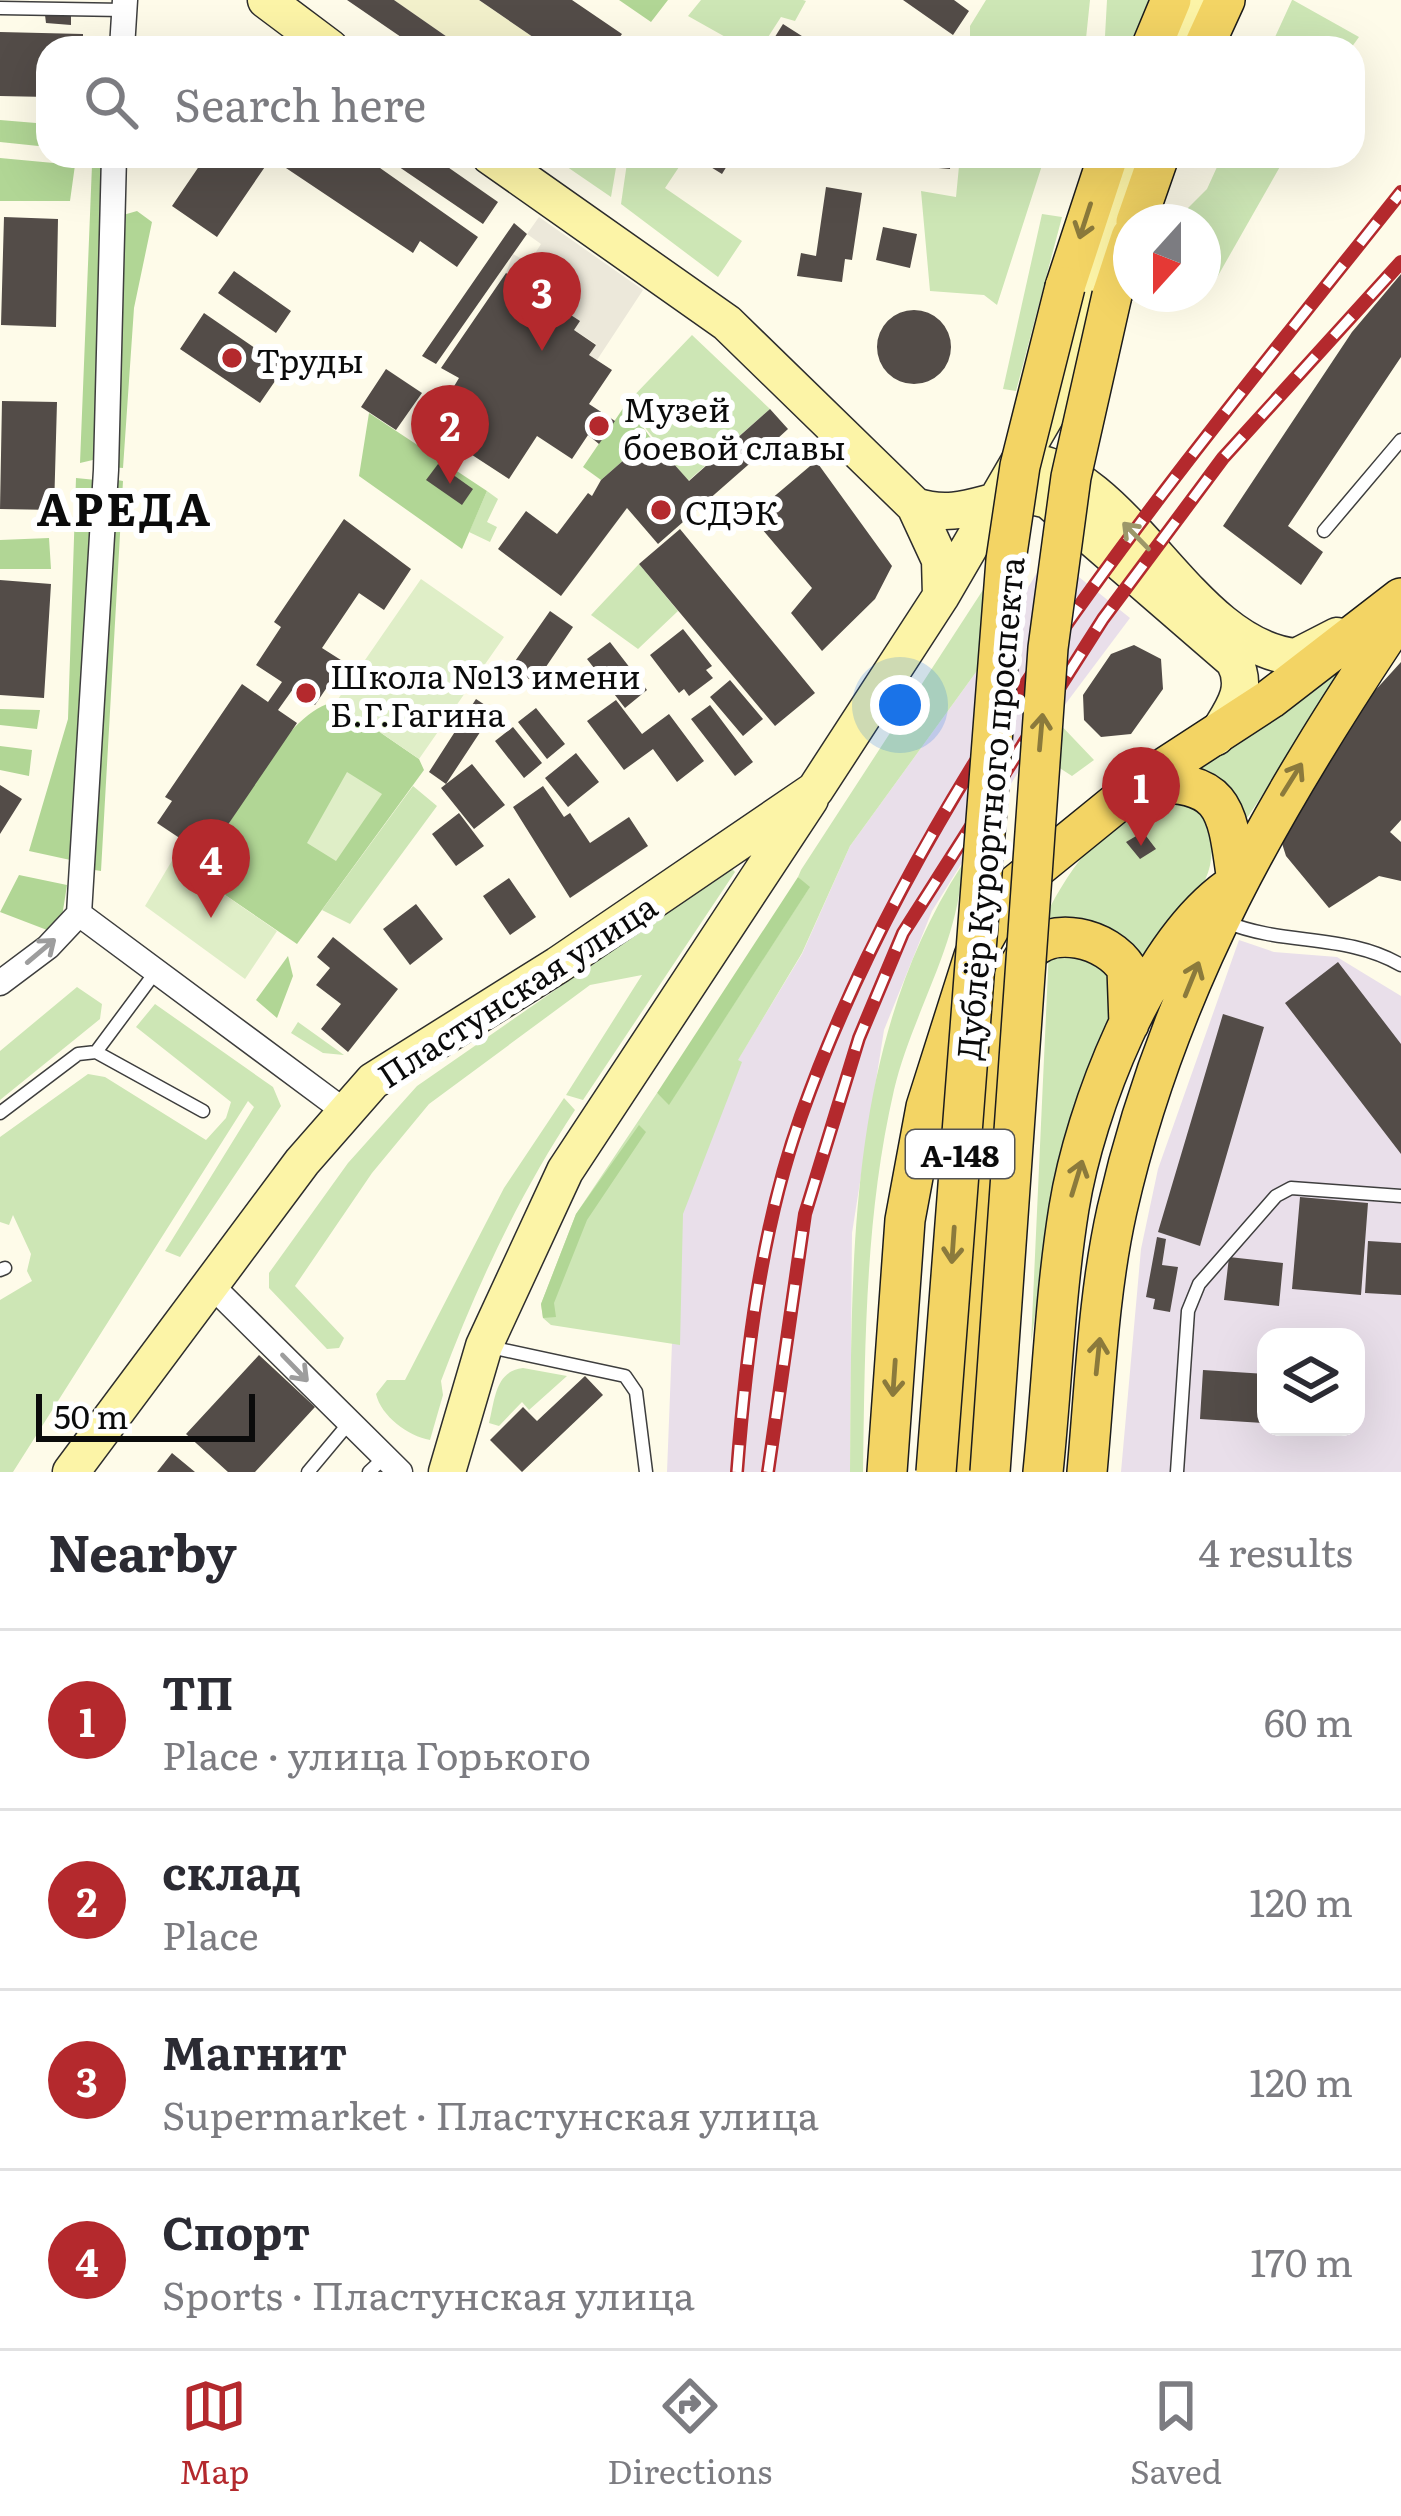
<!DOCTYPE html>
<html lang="en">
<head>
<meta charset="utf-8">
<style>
	body { margin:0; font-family:Literata,serif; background:#f7f7f7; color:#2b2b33 }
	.controls { position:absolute; right:36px; bottom:36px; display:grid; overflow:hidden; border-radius:24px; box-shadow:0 12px 48px #0002 }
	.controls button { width:108px; height:108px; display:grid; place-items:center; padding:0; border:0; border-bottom:3px solid #e1e1e2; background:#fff; color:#2b2b33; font:60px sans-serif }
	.compass { position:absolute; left:1113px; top:204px; width:108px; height:108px; border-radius:50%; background:#fff; box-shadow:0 12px 48px #0002; rotate:201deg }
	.scale { position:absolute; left:36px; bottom:30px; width:219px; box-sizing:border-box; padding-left:12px; border:6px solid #0b0b0b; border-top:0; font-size:33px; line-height:42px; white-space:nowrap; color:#0b0b0b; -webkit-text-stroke:9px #fff; paint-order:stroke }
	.you { position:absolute; left:900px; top:705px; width:42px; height:42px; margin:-30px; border:9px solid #fff; border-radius:50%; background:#1a73e8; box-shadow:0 0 0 18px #1a73e833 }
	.badge { display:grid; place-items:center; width:78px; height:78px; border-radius:50%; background:#b4292d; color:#fff; font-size:39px; font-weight:700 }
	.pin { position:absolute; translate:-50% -99px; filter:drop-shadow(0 3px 6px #0008) }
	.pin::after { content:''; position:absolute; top:63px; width:42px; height:36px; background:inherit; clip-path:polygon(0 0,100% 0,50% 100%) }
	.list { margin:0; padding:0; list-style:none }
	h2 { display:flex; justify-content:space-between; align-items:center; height:156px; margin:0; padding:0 48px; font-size:51px }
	h2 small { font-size:39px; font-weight:400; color:#7c7c81 }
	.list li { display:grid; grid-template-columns:78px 1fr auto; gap:36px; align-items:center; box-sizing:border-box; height:180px; padding:0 48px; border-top:3px solid #e1e1e2 }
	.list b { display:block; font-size:45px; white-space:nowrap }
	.list p { margin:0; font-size:39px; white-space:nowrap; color:#7c7c81 }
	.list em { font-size:39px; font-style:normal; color:#7c7c81 }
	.icon { flex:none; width:66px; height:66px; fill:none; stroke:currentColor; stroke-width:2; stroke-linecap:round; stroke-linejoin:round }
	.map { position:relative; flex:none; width:1401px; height:1472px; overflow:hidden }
	.search { position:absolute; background:#fff; box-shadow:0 12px 48px #0002; left:36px; right:36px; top:36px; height:132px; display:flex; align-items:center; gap:30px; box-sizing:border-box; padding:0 42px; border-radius:36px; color:#7c7c81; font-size:45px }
	.sheet { height:876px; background:#fff }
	nav { display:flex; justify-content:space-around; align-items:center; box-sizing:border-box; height:168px; border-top:3px solid #e1e1e2; background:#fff; font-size:33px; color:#7c7c81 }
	nav a { display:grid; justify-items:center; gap:6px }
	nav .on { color:#b4292d }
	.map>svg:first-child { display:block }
	.industrial { fill:#e9dfea; fill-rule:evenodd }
	.farmland { fill:#f2f0cb }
	.green { fill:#cde6b5 }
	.forest { fill:#b1d695 }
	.pitch { fill:#dfeec7 }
	.plaza { fill:#ece8da }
	.building { fill:#534c48 }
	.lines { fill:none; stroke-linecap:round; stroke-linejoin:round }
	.lane-casing { stroke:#3e3e3e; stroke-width:15 }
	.street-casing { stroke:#3e3e3e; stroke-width:27 }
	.secondary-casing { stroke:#2d2d2d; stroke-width:39 }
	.primary-casing { stroke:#1c1c1c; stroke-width:42 }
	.lane { stroke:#fff; stroke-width:12 }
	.street { stroke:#fff; stroke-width:24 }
	.secondary { stroke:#fcf4a7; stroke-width:36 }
	.primary { stroke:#f3d464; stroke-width:39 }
	.rail-casing { stroke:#b4292d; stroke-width:14 }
	.rail { stroke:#fff; stroke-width:9; stroke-dasharray:27; stroke-linecap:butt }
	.primary-bridge-casing { stroke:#1c1c1c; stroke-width:42; stroke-linecap:butt }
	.primary-bridge { stroke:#f3d464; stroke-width:39 }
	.oneway { stroke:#8b7a3c }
	.oneway2 { stroke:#9c9769 }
	.oneway3 { stroke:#9d9d9d }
	.poi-dot { fill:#b4292d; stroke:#fff; stroke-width:4.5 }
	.labels { text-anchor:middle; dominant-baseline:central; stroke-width:12; stroke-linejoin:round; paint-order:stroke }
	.shield { fill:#fff; stroke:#545454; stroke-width:3 }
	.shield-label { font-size:30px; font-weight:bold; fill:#0b0b0b }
	.poi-label { font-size:33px; fill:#0b0b0b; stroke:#fff; text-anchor:start }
	.street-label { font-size:33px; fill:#0b0b0b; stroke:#fff }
	.district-label { font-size:45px; font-weight:bold; letter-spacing:3px; fill:#0b0b0b; stroke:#fff }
</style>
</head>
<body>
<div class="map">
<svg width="1401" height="1472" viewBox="0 0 1401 1472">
	<rect width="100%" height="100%" fill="#fefbe9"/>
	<path class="industrial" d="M1049,553L1130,618L1037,742L932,911L884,1030L852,1233L850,1472H667L677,1214L737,1061L802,954L850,846L979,668Z
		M1239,940L1274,952L1337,957L1401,996V1472H1121L1141,1249L1158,1169ZM1266,1337H1356V1427H1266Z"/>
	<path class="farmland" d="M394,0H479L549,48H463Z"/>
	<path class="green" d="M701,0H803L806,1L795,21L781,17L761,48H745L688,16Z
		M986,0H1090L1085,48H970V26Z
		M1107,0H1160L1135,48L1105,36Z
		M1292,0H1293L1359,37L1351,48H1270Z
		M560,156H618L611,197L557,160Z
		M628,156H658L679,167L665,188L742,241L718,277L621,204Z
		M960,156H1045L997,305L984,295L930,291L921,191L956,197Z
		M1222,156H1286L1215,281L1203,277V222H1174L1207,189Z
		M1042,214L1062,217L1016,391L1003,389Z
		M692,335L770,409L688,481L626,404Z
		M487,491L498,499L487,522L497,527L490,542L469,532Z
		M639,564L678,611L638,649L591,615Z
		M992,576L979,668L850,846L802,953L738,1060L742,1062L683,1214L680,1345L551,1325L543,1318L541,1304L576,1214L657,1093L669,1104L809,888L798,877L801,870Z
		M1354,657L1247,818L1228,790L1199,768Z
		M1054,718L1094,760L1072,776L1038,754Z
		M413,786L437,806L350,924L322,910Z
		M1168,797L1199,806C1235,875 1187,907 1141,956L1072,920L1045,917C1072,863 1108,815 1168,797Z
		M962,865C960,942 912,1014 894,1090C865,1216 865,1344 863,1472H850C852,1265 845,1045 962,865Z
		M731,868L735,872L583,1100L566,1095L642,975L590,985L429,1104L372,1173L295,1286L344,1338L339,1348L327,1349L269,1288V1273L348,1163L417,1086Z
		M1049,949L1126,964L1044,1254L1031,1343Z
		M77,987L102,1004L100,1019L0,1100V1051Z
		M155,1004L273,1087L281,1106L180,1257L165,1251L254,1107L248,1101L13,1472H0V1300L32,1281L27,1271L31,1254L13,1215L9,1225L0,1222V1137L88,1074L105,1077L206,1140L226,1118L231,1102L136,1027Z
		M298,1022L344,1055L323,1053L291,1033Z
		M564,1098L575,1110C519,1195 477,1285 441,1381L443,1395L430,1440C408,1436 381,1416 376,1394L387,1380H405L504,1188Z
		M523,1368L567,1376L529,1410L522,1402L499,1426L489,1423C495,1400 495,1371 523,1368Z"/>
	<path class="forest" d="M619,0H668L651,22Z
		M0,120L48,124V147L0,142Z
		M0,158L75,165L70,201H0Z
		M92,165L108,167L97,459L80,463Z
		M137,211L152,222L134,308L123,468L111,467L123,215Z
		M626,404L650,437L601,480L583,467Z
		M369,413L487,491L462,549L359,476Z
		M76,478L96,480L75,861L29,851L68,719Z
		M112,479L123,481L101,871L88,869Z
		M49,538L51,569H0V540Z
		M336,702L419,759L424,770L297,944L190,871L193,847L208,825L222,834C248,796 290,708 336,702Z
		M0,709L40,710L37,729L0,725Z
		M0,746L32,750L29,776L0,770Z
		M19,875L67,885L62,917L47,930L0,912Z
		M798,877L810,887L669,1105L657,1093Z
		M288,956L293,976L277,1018L256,1000Z
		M639,1125L646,1132L587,1220L554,1303L556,1317L543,1318L541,1304L576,1214Z"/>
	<path class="pitch" d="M421,579L504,637L419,759L336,702Z
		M347,772L382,794L336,861L307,843Z
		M173,859L277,931L245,979L145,906Z"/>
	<path class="plaza" d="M539,217L643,290L597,360L589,355L596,344L574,330L579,322L506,273L513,254L529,263L541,244L527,234Z"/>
	<path class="building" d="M347,0H394L463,48H417Z
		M479,0H572L622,34L612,48H549Z
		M903,0H954L969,11L953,35Z
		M45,15L71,16V25L46,23Z
		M783,24L805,38L799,48H768Z
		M0,32L83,34V48H48V97L0,96Z
		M206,156H363L478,237L457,267L420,241L413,253L271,158L217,237L172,206Z
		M383,156H432L498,202L483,224Z
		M693,156H733L722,174Z
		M870,156H951L950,169L870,162Z
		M826,187L862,193L852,260L845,259L842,282L797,276L801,253L816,256Z
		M4,217L58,219L56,327L1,325Z
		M514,223L527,234L436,364L422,356Z
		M883,227L917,234L910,268L876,260Z
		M234,271L291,311L276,333L218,293Z
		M506,273L580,321L574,330L596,345L589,355L612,370L589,404L615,421L599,444L588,435L572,459L537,436L509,479L463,449L485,415L450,393L459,378L441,368Z
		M1401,274V357L1288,526L1323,552L1301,585L1223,526L1352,332Z
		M543,278L556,285L548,297L535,288Z
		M877 347a37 37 0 1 1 74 0a37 37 0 1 1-74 0Z
		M204,313L284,368L260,403L180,349Z
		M386,369L422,393L396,430L361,407Z
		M2,401L57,402L54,510L0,509Z
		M770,409L788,429L765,450L658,544L627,508L561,596L498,549L526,511L557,534L588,493L592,496L601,480L650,437L689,481Z
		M816,461L892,566L875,599L822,651L791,613L812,588L751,516Z
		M438,464L473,489L462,505L426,480Z
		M344,519L411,569L384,610L359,593L322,648L344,662L315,705L293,689L278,710L297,723L221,835L208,825L193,847L157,823L172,801L165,797L242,684L268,702L282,682L256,665L281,627L274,622Z
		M680,529L815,693L775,726L639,564Z
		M0,580L51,584L44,698L0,695Z
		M550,611L573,627L535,683L511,667Z
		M683,629L712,666L706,670L713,678L689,696L684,689L679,693L650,655Z
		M610,642L647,690L625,708L587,659Z
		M1134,645L1161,659L1163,689L1131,734L1101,737L1084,720L1083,695L1111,654Z
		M1401,662V820L1390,832L1401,842V881L1379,876L1329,908L1286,856L1279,834L1311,761Z
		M730,680L763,719L743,736L710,697Z
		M476,699L494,711L446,784L472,764L505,805L474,829L441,788L446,784L429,772Z
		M616,700L642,734L669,714L704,761L677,782L653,749L624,770L587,721Z
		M710,705L753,762L735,776L691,719Z
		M536,708L565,744L547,759L518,722Z
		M513,727L542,763L524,778L495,741Z
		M576,753L599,782L568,807L545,778Z
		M0,785L22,799L0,834Z
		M543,786L564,817L570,813L590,843L629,817L648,846L570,898L513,807Z
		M459,813L484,846L456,866L432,834Z
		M1143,832L1156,849L1140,859L1126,842Z
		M509,878L536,917L510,935L483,896Z
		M416,904L443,939L410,965L383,929Z
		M333,937L398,989L348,1052L321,1029L341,1004L316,985L330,968L317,957Z
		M1338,962L1401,1044V1154L1285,1003Z
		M1223,1014L1264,1027L1200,1246L1158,1232Z
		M1300,1197L1368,1203L1361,1295L1292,1289Z
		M1157,1237L1166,1239L1162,1265L1178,1267L1170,1312L1153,1309L1155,1299L1146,1297Z
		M1368,1241L1401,1243V1295L1365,1293Z
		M1229,1257L1283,1263L1279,1306L1224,1300Z
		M259,1355L315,1407L255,1472H228L186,1434Z
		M1203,1370L1266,1374L1263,1423L1200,1419Z
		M585,1376L603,1395L522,1472L490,1440L523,1407L537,1421Z
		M172,1453L195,1472H157Z"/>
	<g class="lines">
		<g class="lane-casing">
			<path id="lane" d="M0,8L124,10
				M1324,531L1401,440
				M1226,922C1284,946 1346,933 1401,965
				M96,1052L203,1111
				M0,1113L78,1054L96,1052L157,970
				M0,1270L5,1268
				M490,1347L625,1376L636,1392L646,1472
				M308,1472L349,1423
				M369,1472L385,1457
				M1177,1472L1188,1311L1199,1284L1276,1196L1291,1188L1401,1196"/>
		</g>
		<g class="street-casing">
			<path id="street" d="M122,48L125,0
				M79,914L343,1110
				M0,983L48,947L79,914L106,470L114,156
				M212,1286L400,1472"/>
		</g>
		<g class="secondary-casing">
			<path id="secondary" d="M266,0L330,48
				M1181,48L1202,0
				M490,156L727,323L915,506L940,560L941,596
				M1021,460C1128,468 1187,646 1296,657L1337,636
				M915,506C969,524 999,486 1048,500L1234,661C1250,690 1231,711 1216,737
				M71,1472L302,1162L373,1081L558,965L815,790L941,596L1052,405L1091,311L1139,156
				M447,1472L484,1346L565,1171L810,799"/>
		</g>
		<g class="primary-casing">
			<path id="primary" d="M1151,48L1171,0
				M1203,48L1225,0
				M1136,222L1159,156
				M1065,287L1108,156
				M1112,295L1131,237
				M1141,783C1227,779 1227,809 1237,882
				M887,1472L905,1220L926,1107L974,956L1013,887L1141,783L1270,699L1401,598
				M963,1472L1003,1010C1009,993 1014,970 1026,955C1050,923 1108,938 1127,969L1129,1024
				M1043,1472C1052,1385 1055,1295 1069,1208C1085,1109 1147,947 1229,888
				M1087,1472C1095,1385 1098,1295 1117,1210C1168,984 1274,803 1401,614"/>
		</g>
		<use href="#lane" class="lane"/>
		<use href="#street" class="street"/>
		<use href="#secondary" class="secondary"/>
		<use href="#primary" class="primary"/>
		<g class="rail-casing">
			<path id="rail" d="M737,1472C746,1354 761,1228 801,1116C924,768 1174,478 1401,192
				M768,1472L805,1214L859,1038L903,933L1103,619L1223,458L1401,262"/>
		</g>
		<use href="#rail" class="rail"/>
		<g class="primary-bridge-casing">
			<path id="primary-bridge" d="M936,1472L1006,560L1020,466L1065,287
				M990,1472L1048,648L1071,477L1112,295"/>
		</g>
		<use href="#primary-bridge" class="primary-bridge"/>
	</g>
	<defs><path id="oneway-shaft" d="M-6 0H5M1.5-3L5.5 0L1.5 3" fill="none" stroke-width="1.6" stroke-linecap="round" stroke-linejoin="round" transform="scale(3)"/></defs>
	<g class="oneway">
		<use href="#oneway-shaft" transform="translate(1085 221) rotate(108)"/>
		<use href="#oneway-shaft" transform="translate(1041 732) rotate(-85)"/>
		<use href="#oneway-shaft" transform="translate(1292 779) rotate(-58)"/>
		<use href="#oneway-shaft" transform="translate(1192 979) rotate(-68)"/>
		<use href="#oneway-shaft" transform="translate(1077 1178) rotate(-73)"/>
		<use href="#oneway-shaft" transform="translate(953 1245) rotate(94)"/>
		<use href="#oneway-shaft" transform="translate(1098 1356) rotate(-84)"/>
		<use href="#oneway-shaft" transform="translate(894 1378) rotate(94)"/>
	</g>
	<use class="oneway2" href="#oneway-shaft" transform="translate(1136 536) rotate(-134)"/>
	<g class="oneway3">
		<use href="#oneway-shaft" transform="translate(41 951) rotate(-40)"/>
		<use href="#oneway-shaft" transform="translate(295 1368) rotate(46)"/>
	</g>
	<g class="poi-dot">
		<circle cx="232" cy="358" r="12"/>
		<circle cx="599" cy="426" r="12"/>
		<circle cx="661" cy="510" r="12"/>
		<circle cx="306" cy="693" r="12"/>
	</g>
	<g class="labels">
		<rect class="shield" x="906" y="1130" width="108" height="48" rx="9"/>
		<g class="shield-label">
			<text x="960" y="1154">А-148</text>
		</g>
		<g class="poi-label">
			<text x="256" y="358">Труды</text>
			<text x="623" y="407">Музей<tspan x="623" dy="38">боевой славы</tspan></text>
			<text x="685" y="510">СДЭК</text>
			<text x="330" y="674">Школа №13 имени<tspan x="330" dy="38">Б.Г.Гагина</tspan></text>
		</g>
		<g class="street-label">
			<text transform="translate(988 808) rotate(-85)">Дублёр Курортного проспекта</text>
			<text transform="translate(516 989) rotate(-33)">Пластунская улица</text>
		</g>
		<g class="district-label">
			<text x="125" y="506">АРЕДА</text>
		</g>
	</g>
</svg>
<div class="controls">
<button><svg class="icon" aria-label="layers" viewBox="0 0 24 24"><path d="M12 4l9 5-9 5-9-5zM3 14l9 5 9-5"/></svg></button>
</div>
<svg class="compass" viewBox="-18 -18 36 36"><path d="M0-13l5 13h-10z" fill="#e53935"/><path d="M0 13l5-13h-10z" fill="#7c7c81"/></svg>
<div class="scale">50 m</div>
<div class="you"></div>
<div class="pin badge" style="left:1141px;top:846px">1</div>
<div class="pin badge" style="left:450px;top:484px">2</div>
<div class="pin badge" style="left:542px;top:351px">3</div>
<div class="pin badge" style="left:211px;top:918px">4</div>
<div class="search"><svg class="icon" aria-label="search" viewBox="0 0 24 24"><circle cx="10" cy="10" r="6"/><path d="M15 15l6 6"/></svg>Search here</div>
</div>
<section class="sheet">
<h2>Nearby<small>4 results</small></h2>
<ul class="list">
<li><span class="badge">1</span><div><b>ТП</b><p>Place · улица Горького</p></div><em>60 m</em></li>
<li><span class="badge">2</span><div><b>склад</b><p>Place</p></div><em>120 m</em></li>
<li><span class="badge">3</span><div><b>Магнит</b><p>Supermarket · Пластунская улица</p></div><em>120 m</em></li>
<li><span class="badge">4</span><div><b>Спорт</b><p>Sports · Пластунская улица</p></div><em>170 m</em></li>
</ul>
</section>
<nav>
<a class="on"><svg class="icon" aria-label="map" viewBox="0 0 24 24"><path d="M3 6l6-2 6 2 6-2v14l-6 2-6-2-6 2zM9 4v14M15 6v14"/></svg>Map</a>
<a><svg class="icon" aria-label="directions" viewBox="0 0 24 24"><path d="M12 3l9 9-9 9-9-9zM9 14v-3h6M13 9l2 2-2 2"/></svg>Directions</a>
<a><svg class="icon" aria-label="saved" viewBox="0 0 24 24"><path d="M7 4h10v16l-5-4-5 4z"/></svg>Saved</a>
</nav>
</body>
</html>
